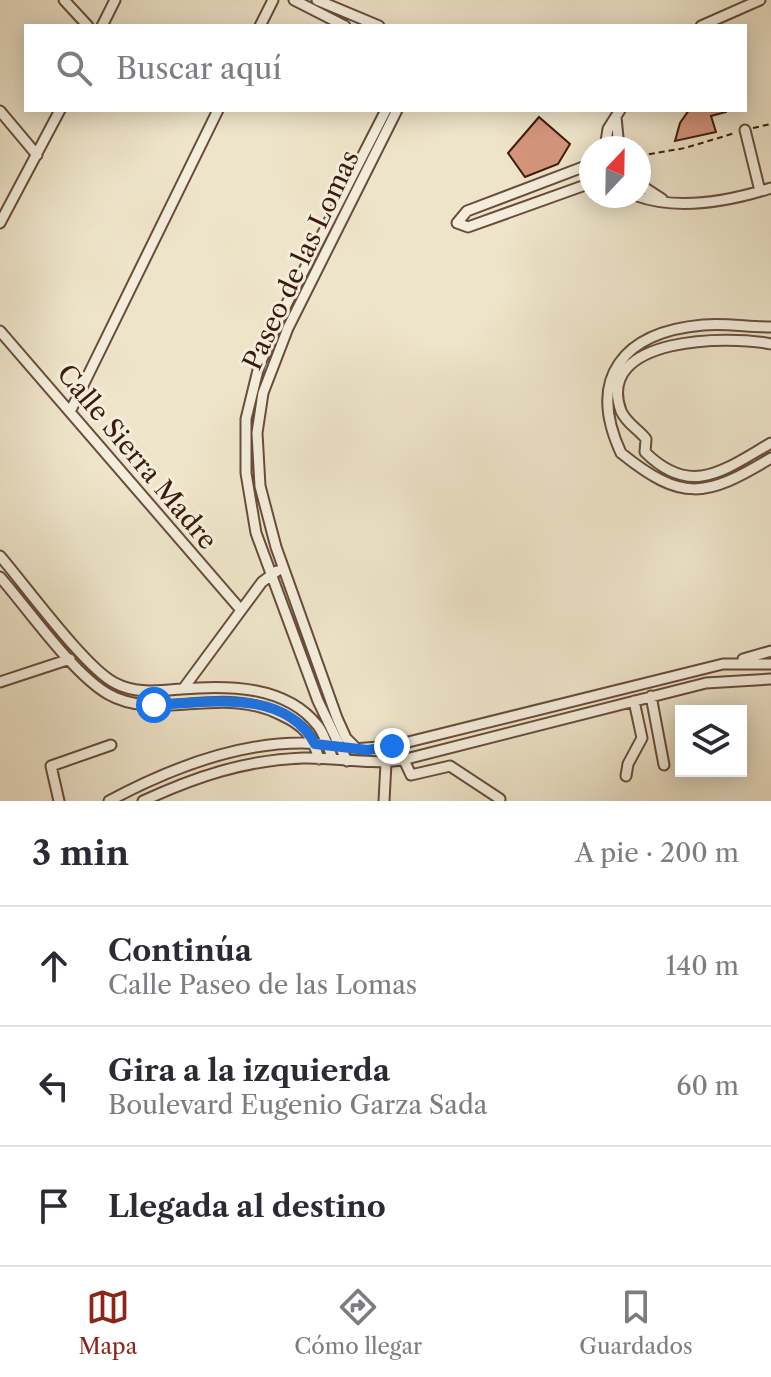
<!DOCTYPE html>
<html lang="es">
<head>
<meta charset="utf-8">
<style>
	body { margin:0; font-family:"Libre Caslon Text",serif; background:#f7f7f7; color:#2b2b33 }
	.controls { position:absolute; right:24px; bottom:24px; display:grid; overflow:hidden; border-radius:0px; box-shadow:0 4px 20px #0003 }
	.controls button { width:72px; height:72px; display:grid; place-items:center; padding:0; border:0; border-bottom:2px solid #e1e1e2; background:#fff; color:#2b2b33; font:40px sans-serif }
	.compass { position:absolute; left:579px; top:136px; width:72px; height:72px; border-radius:50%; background:#fff; box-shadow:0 4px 20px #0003; rotate:22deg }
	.stop { position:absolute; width:24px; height:24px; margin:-18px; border:6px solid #1a73e8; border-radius:50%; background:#fff }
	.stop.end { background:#1a73e8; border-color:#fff; box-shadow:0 2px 8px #0008 }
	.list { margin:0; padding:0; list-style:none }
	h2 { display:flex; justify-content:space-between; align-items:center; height:104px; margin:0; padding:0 32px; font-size:34px }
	h2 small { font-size:26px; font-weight:400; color:#7c7c81 }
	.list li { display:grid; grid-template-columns:52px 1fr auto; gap:24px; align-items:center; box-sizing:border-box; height:120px; padding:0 32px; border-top:2px solid #e1e1e2 }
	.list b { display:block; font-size:30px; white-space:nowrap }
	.list p { margin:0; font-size:26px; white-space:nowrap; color:#7c7c81 }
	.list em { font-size:26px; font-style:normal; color:#7c7c81 }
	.icon { flex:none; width:44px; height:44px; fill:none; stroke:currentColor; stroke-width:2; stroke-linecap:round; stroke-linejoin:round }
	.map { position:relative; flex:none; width:771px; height:801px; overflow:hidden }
	.search { position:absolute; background:#fff; box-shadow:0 4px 20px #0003; left:24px; right:24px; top:24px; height:88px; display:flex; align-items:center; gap:20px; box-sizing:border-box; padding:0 28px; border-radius:0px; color:#7c7c81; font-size:30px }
	.sheet { height:464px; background:#fff }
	nav { display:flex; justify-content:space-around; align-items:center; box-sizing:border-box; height:112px; border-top:2px solid #e1e1e2; background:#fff; font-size:22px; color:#7c7c81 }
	nav a { display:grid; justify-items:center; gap:4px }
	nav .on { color:#8f2418 }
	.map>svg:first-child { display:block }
	.building { fill:#d5957e; stroke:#3c1b0a; stroke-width:2 }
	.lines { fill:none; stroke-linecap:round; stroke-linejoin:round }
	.minor-casing { stroke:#684d3a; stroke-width:13 }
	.path { stroke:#3c1b0a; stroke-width:2; stroke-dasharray:6 4; stroke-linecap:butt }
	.minor { stroke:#f4eddc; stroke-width:9 }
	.route { stroke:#1a73e8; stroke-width:10 }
	.labels { text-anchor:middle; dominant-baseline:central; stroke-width:6; stroke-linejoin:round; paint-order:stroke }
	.street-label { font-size:26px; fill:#3c1b0a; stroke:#f4eddc }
</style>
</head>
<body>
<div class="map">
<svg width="771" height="801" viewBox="0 0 771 801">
	<rect width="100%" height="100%" fill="#eee4c9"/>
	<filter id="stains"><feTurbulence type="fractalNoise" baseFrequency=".0025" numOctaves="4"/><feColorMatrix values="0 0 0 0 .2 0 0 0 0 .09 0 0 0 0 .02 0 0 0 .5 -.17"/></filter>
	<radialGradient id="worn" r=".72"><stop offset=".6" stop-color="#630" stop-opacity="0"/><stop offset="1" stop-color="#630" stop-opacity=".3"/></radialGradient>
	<path class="building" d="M689,110H726V112L711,116L716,132L675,141L680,123Z
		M539,117L570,144L558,164L525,177L508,153Z"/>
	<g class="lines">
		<g class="minor-casing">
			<path id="minor" d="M64,0L88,26
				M294,0L345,26
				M317,0L379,26
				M102,26L115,0
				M260,26L273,0
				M701,26L760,0
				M0,111L37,155
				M616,117L619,148
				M745,130L760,191
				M605,148L608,129L620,110
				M591,164L467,211L457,223L468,227L591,183
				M639,184L662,199
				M637,196C679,211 730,201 771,188
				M0,223L60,110
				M771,327C748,327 726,323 703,325C624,332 586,377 621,453C682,502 705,498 771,458
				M0,331L241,610
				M70,412L218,110
				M645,452L646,439C637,428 627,424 621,411C594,336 730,335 771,344
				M645,452C691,498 724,470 771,443
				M0,556C25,585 86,669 115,683C135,694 159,691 181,689C227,685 286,685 318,726C325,735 328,748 333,759
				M0,577C28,609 73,674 108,694C159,723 221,684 281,715C303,725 312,735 319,759
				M743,659L771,651
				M0,682L70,659
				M183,689L262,582L277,571
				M651,696L664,765
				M397,745L411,775L450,766L500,799
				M353,749L392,746L723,664H771
				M357,749L346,738L337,718L276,547L260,486L257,433L263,393L288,328L397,110
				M347,761L318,701L256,533L246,473V419L259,366L281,315L386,110
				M626,776L628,764L642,738L634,701
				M59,801L51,766L111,745
				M109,801C176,765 261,733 339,746
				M143,801C195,777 245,760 303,758C336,757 368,765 402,760L706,683L771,679
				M384,801L386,763"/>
		</g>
		<path class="path" d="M753,128L771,124
			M639,156L685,148L735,133"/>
		<use href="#minor" class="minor"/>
	</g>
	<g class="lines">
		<path class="route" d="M154,705C206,703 284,687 315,744L368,750L392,746"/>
	</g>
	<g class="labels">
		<g class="street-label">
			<text transform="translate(301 260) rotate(-65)">Paseo de las Lomas</text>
			<text transform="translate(137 457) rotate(50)">Calle Sierra Madre</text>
		</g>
	</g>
	<rect width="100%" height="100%" filter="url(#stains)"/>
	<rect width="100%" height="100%" fill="url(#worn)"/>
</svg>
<div class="controls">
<button><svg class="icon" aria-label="layers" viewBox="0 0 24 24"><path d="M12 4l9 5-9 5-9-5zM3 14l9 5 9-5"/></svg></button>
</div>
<svg class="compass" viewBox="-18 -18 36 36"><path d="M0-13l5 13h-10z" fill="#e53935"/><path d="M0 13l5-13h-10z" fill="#7c7c81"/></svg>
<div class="stop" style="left:154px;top:705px"></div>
<div class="stop end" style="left:392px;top:746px"></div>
<div class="search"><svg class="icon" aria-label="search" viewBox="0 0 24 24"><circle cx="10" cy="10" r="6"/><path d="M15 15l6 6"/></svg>Buscar aquí</div>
</div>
<section class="sheet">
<h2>3 min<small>A pie · 200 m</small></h2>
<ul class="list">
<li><svg class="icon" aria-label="ahead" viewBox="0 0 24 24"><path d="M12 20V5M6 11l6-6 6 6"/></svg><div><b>Continúa</b><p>Calle Paseo de las Lomas</p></div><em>140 m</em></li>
<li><svg class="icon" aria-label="left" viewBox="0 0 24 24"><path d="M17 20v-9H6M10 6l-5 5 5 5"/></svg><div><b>Gira a la izquierda</b><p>Boulevard Eugenio Garza Sada</p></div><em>60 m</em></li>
<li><svg class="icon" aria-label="arrive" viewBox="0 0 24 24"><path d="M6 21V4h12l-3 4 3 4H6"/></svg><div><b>Llegada al destino</b></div></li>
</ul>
</section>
<nav>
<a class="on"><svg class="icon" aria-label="map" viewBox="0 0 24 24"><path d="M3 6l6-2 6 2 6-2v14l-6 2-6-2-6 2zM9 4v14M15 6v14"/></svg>Mapa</a>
<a><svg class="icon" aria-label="directions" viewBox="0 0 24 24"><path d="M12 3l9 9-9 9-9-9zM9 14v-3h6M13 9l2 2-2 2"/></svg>Cómo llegar</a>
<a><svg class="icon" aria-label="saved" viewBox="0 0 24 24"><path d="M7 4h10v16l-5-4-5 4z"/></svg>Guardados</a>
</nav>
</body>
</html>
